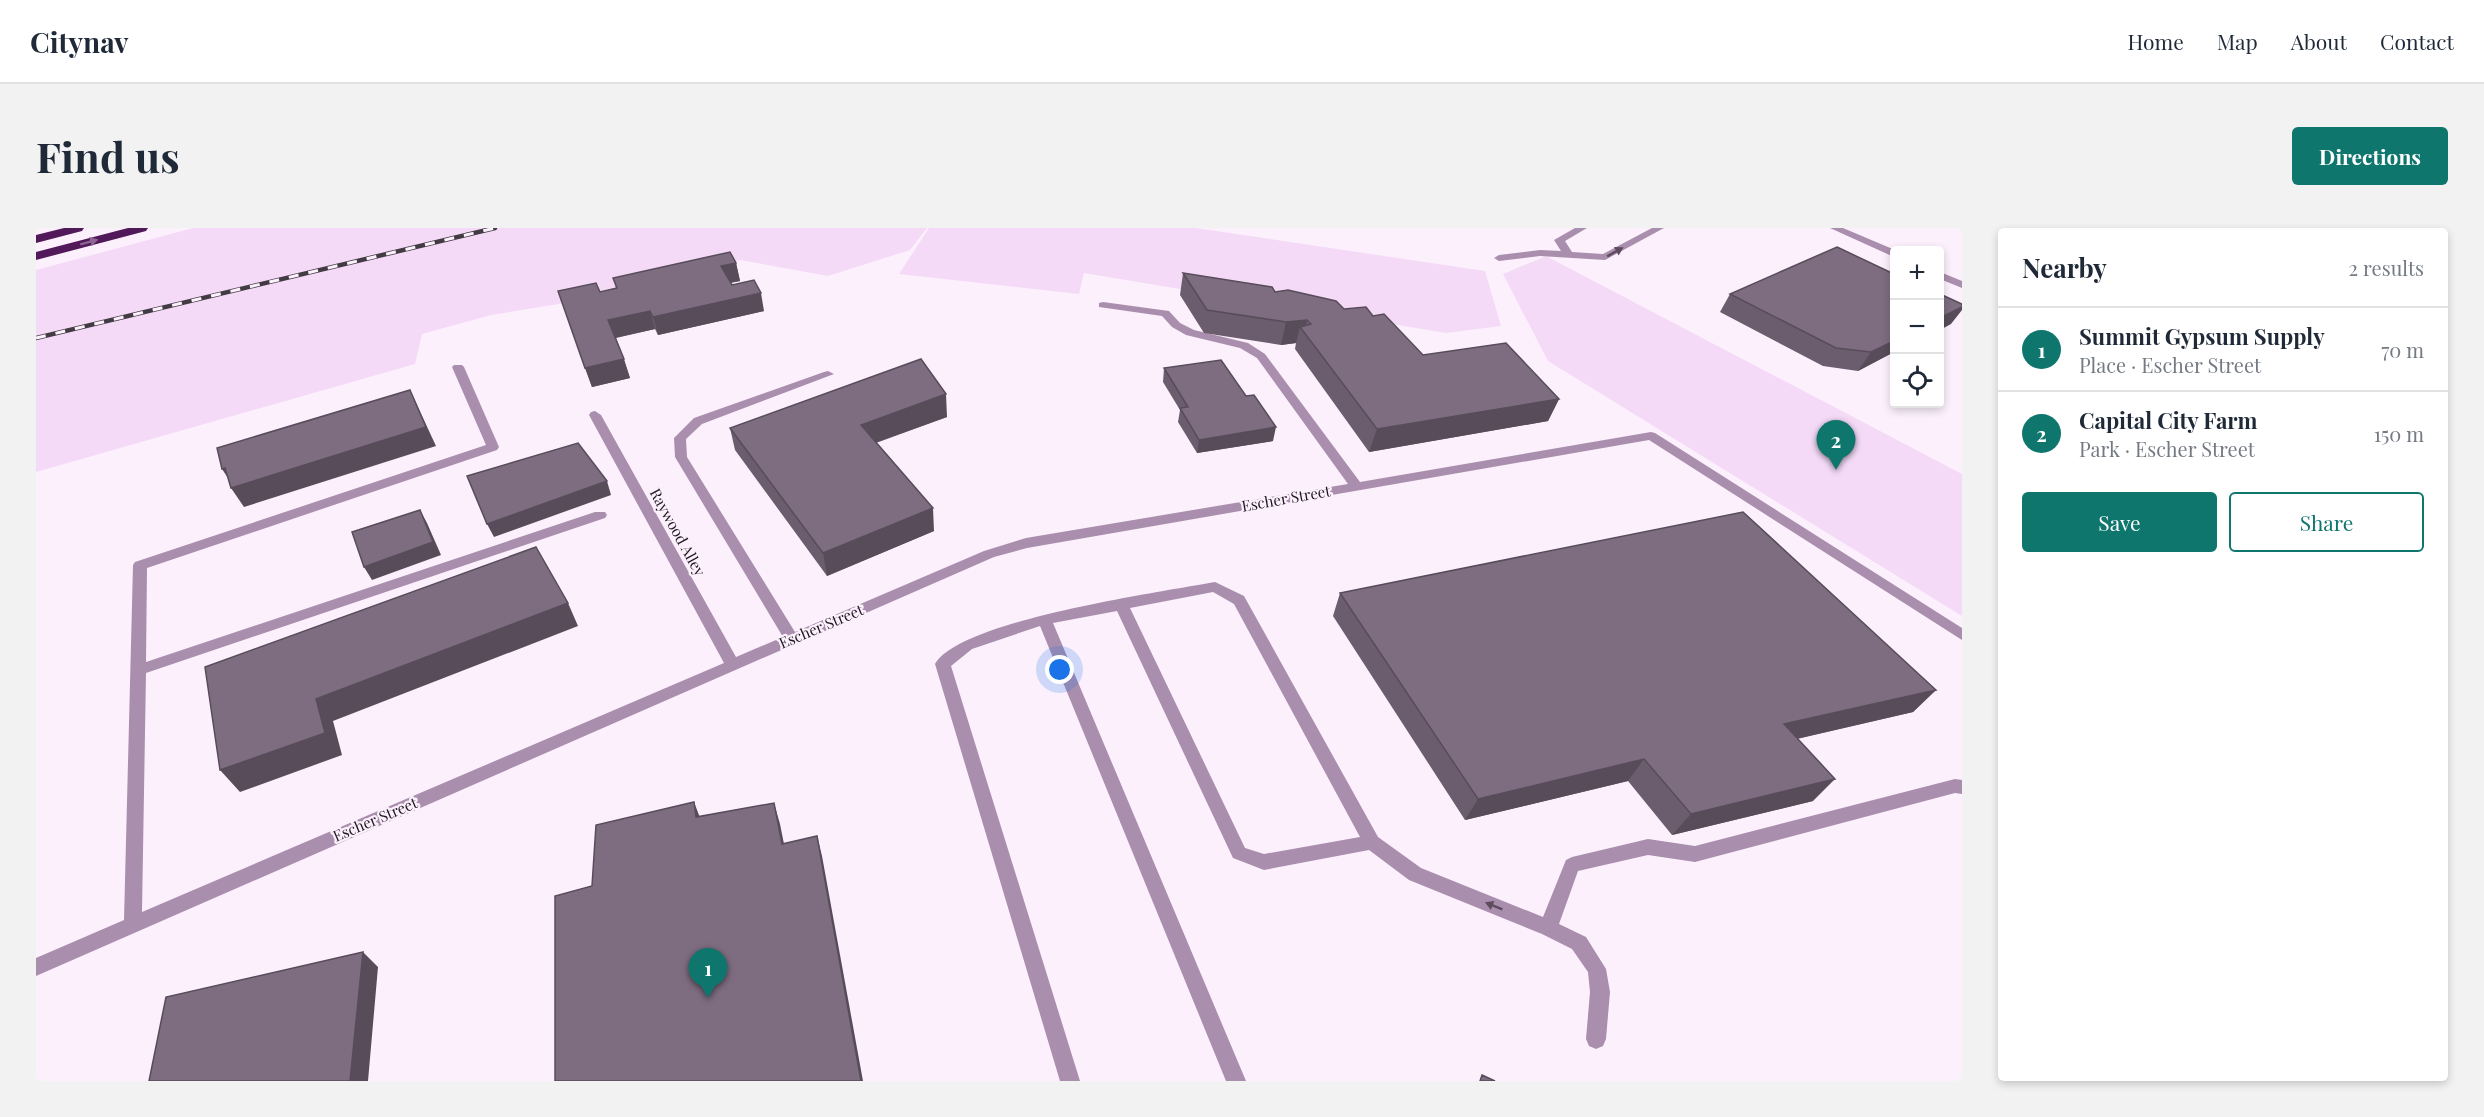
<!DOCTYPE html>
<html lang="en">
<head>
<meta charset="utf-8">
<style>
	body { margin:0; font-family:"Playfair Display",serif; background:#f2f2f3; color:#1f2937 }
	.controls { position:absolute; right:18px; top:18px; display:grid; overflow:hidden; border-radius:6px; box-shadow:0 3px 9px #0003 }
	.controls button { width:54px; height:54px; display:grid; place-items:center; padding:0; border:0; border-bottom:2px solid #e0e1e3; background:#fff; color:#1f2937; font:30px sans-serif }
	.you { position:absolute; left:1024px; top:442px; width:21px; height:21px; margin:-15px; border:4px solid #fff; border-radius:50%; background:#1a73e8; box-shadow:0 0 0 9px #1a73e833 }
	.badge { display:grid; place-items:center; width:39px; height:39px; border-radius:50%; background:#0f766e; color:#fff; font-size:20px; font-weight:700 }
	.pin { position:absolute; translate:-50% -50px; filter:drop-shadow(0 2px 3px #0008) }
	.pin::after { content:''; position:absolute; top:32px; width:21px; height:18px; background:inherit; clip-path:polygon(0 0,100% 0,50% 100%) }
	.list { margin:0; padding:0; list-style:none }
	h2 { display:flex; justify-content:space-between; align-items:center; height:78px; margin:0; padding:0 24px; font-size:26px }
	h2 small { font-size:20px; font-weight:400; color:#747a83 }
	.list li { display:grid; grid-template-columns:39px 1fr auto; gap:18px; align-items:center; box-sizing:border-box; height:84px; padding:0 24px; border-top:2px solid #e0e1e3 }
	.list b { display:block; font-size:22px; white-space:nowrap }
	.list p { margin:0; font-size:20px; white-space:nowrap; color:#747a83 }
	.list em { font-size:20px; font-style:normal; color:#747a83 }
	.actions { display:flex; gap:12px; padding:18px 24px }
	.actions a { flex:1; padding:14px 0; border:2px solid #0f766e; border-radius:6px; text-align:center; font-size:21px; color:#0f766e }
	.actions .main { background:#0f766e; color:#fff }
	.icon { flex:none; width:33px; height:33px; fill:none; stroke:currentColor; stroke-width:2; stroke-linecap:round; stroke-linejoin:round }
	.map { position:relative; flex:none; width:1926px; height:853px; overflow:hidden; border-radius:6px }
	header { display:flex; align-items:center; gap:36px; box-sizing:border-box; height:84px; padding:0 30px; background:#fff; border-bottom:2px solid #e0e1e3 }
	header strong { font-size:28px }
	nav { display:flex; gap:33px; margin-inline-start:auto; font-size:21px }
	.intro { display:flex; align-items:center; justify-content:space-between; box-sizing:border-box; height:144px; padding:0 36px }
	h1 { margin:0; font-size:42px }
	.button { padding:15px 27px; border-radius:6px; background:#0f766e; color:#fff; font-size:21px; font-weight:700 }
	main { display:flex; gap:36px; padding:0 36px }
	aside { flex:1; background:#fff; border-radius:6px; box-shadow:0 3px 9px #0003 }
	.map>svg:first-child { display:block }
	.green { fill:#f4daf7 }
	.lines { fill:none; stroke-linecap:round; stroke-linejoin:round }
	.minor { fill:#aa8ead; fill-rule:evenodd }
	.highway { fill:#52195a; fill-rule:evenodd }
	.rail-casing { stroke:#433b43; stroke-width:4.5 }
	.rail { stroke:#fcf0fd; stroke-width:3; stroke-dasharray:10; stroke-linecap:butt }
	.wall { fill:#6c5d6e }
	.shaded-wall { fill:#584c5a }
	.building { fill:#7e6c80; stroke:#584c5a; stroke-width:1.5 }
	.oneway { fill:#8e6493 }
	.oneway2 { fill:#5c4c5e }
	.labels { text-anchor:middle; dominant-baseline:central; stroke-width:4.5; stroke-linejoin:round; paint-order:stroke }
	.street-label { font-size:15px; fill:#1d161d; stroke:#fcf0fd }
</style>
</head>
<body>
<header>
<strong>Citynav</strong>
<nav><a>Home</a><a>Map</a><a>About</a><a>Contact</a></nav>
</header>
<div class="intro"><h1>Find us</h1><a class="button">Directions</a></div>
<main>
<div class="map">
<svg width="1926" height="853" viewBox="0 0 1926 853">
	<rect width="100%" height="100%" fill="#fcf0fd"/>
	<path class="green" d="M157,0H891L874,22L792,48L704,32L541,73L455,87L386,106L379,136L0,244V42Z
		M893,0H1160L1449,43L1465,98L1410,105L1048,45L1043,66L863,46Z
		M1510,28L1926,246V388L1512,133L1467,46Z"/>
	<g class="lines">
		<path class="minor" d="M1539,0H1551L1529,13L1536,24L1567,26L1616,0H1628L1569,32L1504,28L1463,33L1458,30L1463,27L1504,22L1525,23L1518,12Z
			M1794,0H1807L1859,22L1858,29Z
			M1904,44L1926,53V60L1904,51Z
			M1067,74L1133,83L1144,95L1158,102L1212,115L1229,126L1324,254L1615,204L1619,205L1926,400V412L1613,212L991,320L958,329L0,748V730L88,692L97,337L99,334L450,217L416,139L418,137H426L428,139L463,219L461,222L111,340L110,434L559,284H569L571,287L569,290L110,445L106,684L688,435L553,187L555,184L559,183L565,187L700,429L747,409L639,229L638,210L658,190L788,144L792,143L798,146L666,196L650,211L651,229L759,404L948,323L990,310L1312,256L1221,130L1204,120L1150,107L1136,99L1126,88L1063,79V75Z
			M1179,354L1208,368L1342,609L1385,640L1507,689L1530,632L1536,629L1612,611L1659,618L1919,551L1926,552V566L1919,565L1659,634L1612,627L1542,643L1523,696L1550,709L1570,741L1574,764L1570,811L1567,818L1560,821L1553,818L1550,811L1554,764L1552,744L1536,721L1506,706L1373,652L1333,622L1228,642L1197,630L1081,383L1017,395L1210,853H1190L1004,398L936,421L915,438L1044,853H1024L899,436C924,392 1126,364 1179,354ZM1177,364L1198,376L1324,609L1228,626L1209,620L1094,380Z"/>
		<path class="highway" d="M28,0H48L46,3L0,15V7Z
			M92,0H112L110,3L0,32V24Z"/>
		<g class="rail-casing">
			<path id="rail" d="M0,110L459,0"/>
		</g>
		<use href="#rail" class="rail"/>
	</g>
	<path class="wall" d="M700,35L704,53L694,55L696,57L728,83L622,107L619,101L580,110L594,150L556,159L522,63L564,64L580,60L577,50Z
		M1147,45L1239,64L1337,88L1387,127L1523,171L1512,193L1333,224L1259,121L1260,115L1245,117L1168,105L1144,67Z
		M1858,46V124L1822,143L1787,138L1684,84L1694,66Z
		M1128,140L1237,213L1161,225L1142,194L1144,182L1127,154Z
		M911,189L840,215L898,303L791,348L699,222L694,200Z
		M1304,365L1900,462L1877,484L1761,511L1777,573L1636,607L1592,553L1429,592L1297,388Z"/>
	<path class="shaded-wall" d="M700,35L704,53L688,56L685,38Z
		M725,65L728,83L622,107L617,89Z
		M1926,79V82L1915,96L1904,102V90Z
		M614,83L619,101L578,110L572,92Z
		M1271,92L1268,104L1264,99L1260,115L1245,117L1250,94Z
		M1858,113V124L1822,143L1835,124Z
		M588,131L594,150L556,159L549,140Z
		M374,162L400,218L208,279L195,260L198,259L186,241Z
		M910,166L911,189L827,219L825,197Z
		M1523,171L1512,193L1333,224L1341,201Z
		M1240,199L1237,213L1161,225L1163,212Z
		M571,253L575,267L458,309L451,296Z
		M897,280L898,303L791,348L787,325Z
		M384,282L391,295L405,327L336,352L328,339Z
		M532,375L542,398L297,493L306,527L204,564L184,542L280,471Z
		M1900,462L1877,484L1729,518L1748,496Z
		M1608,531L1592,553L1429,592L1442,571Z
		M1799,551L1777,573L1636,607L1655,586Z
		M658,574L666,595L660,589Z
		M738,575L744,596L752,636L746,616Z
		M781,608L786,628L827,853H825Z
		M327,724L342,739L332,853H314Z"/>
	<path class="building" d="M1801,19L1858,46V113L1835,124L1800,120L1694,66Z
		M694,24L700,35L685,38L696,57L718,52L725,65L617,89L614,83L572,92L588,131L549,140L522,63L560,55L564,64L581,60L577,50Z
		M1147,45L1236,59L1239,64L1252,62L1300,73L1308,81L1330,79L1337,88L1348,86L1387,127L1470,115L1523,171L1341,201L1264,99L1275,96L1271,92L1250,94L1171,82Z
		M1904,66L1926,76V79L1904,90Z
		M885,131L910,166L825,197L897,280L787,325L694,200Z
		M1185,132L1210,168L1218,167L1240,199L1163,212L1144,180L1152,179L1128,140Z
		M374,162L390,199L195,260L189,240L186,241L181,220Z
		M542,215L571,253L451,296L431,248Z
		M384,282L397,314L328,339L316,304Z
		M1707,284L1900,462L1748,496L1799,551L1655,586L1608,531L1442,571L1304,365Z
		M500,319L532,375L280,471L289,505L184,542L169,439Z
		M658,574L660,589L738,575L746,616L781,608L825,853H519V668L556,658L560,597Z
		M327,724L314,853H113L130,769Z
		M1446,847L1459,853H1444Z"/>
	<defs><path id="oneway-solid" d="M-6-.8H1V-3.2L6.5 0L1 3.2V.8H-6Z" transform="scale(1.5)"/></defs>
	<use class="oneway" href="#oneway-solid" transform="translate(53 14) rotate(-15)"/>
	<g class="oneway2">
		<use href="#oneway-solid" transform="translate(1579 24) rotate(-29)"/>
		<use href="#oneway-solid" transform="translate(1458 678) rotate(-158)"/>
	</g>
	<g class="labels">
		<g class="street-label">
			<text transform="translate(1250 270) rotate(-10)">Escher Street</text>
			<text transform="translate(642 304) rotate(61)">Raywood Alley</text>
			<text transform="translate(785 398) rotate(-23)">Escher Street</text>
			<text transform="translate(339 591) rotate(-23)">Escher Street</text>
		</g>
	</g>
</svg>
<div class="controls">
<button>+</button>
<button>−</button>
<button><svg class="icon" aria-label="locate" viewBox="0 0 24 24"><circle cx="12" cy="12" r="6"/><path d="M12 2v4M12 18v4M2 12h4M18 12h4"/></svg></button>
</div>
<div class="you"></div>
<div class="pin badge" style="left:672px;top:770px">1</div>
<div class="pin badge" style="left:1800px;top:242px">2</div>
</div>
<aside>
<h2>Nearby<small>2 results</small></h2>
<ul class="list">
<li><span class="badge">1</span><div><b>Summit Gypsum Supply</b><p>Place · Escher Street</p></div><em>70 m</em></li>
<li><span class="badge">2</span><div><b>Capital City Farm</b><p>Park · Escher Street</p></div><em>150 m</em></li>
</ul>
<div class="actions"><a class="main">Save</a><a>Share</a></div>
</aside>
</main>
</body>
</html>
